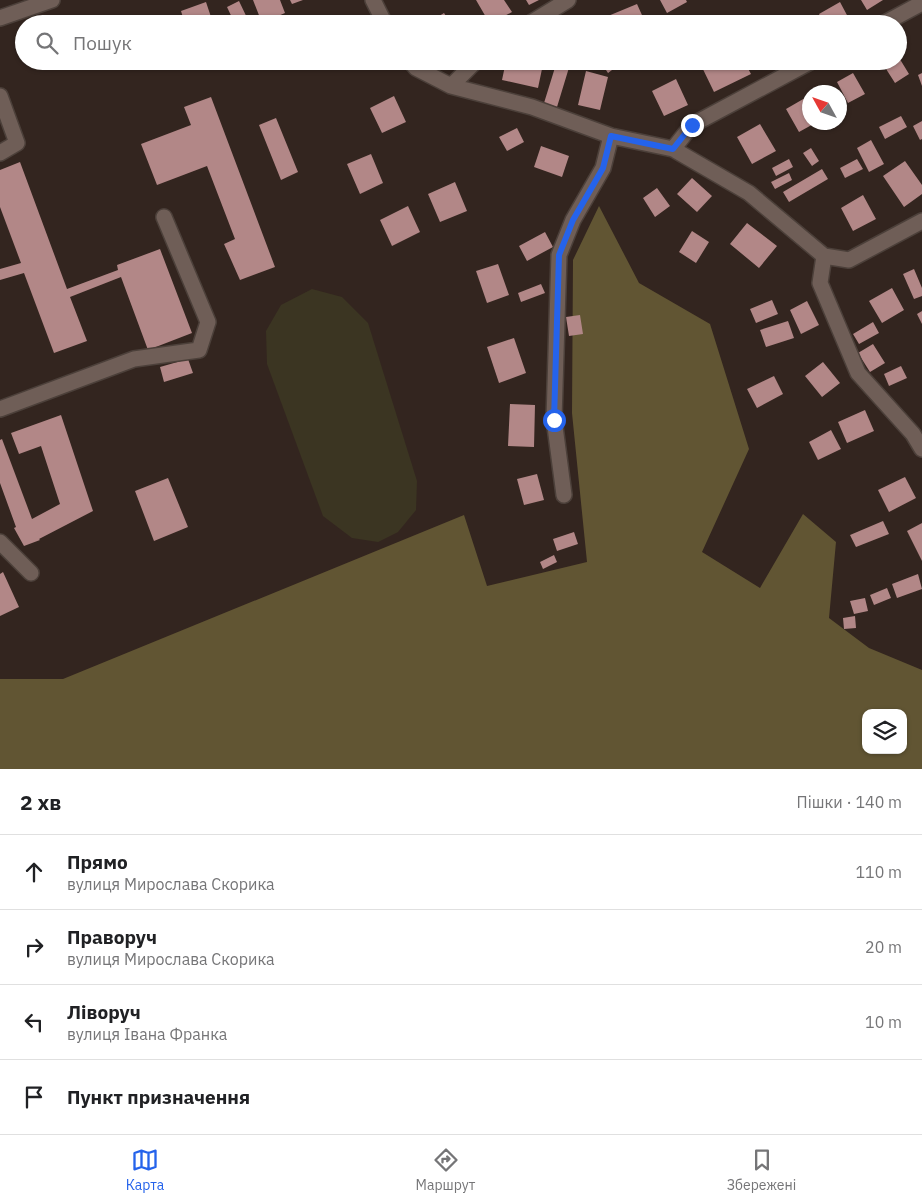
<!DOCTYPE html>
<html lang="uk">
<head>
<meta charset="utf-8">
<style>
	body { margin:0; font-family:"IBM Plex Sans",sans-serif; background:#f6f6f6; color:#202124 }
	.controls { position:absolute; right:15px; bottom:15px; display:grid; overflow:hidden; border-radius:10px; box-shadow:0 1px 4px #0004 }
	.controls button { width:45px; height:45px; display:grid; place-items:center; padding:0; border:0; border-bottom:1px solid #e0e0e0; background:#fff; color:#202124; font:25px sans-serif }
	.compass { position:absolute; left:802px; top:85px; width:45px; height:45px; border-radius:50%; background:#fff; box-shadow:0 1px 4px #0004; rotate:310deg }
	.stop { position:absolute; width:15px; height:15px; margin:-11px; border:4px solid #2563eb; border-radius:50%; background:#fff }
	.stop.end { background:#2563eb; border-color:#fff; box-shadow:0 1px 5px #0008 }
	.list { margin:0; padding:0; list-style:none }
	h2 { display:flex; justify-content:space-between; align-items:center; height:65px; margin:0; padding:0 20px; font-size:21px }
	h2 small { font-size:16px; font-weight:400; color:#757577 }
	.list li { display:grid; grid-template-columns:32px 1fr auto; gap:15px; align-items:center; box-sizing:border-box; height:75px; padding:0 20px; border-top:1px solid #e0e0e0 }
	.list b { display:block; font-size:19px; white-space:nowrap }
	.list p { margin:0; font-size:16px; white-space:nowrap; color:#757577 }
	.list em { font-size:16px; font-style:normal; color:#757577 }
	.icon { flex:none; width:28px; height:28px; fill:none; stroke:currentColor; stroke-width:2; stroke-linecap:round; stroke-linejoin:round }
	.map { position:relative; flex:none; width:922px; height:769px; overflow:hidden }
	.search { position:absolute; background:#fff; box-shadow:0 1px 4px #0004; left:15px; right:15px; top:15px; height:55px; display:flex; align-items:center; gap:12px; box-sizing:border-box; padding:0 18px; border-radius:28px; color:#757577; font-size:19px }
	.sheet { height:365px; background:#fff }
	nav { display:flex; justify-content:space-around; align-items:center; box-sizing:border-box; height:70px; border-top:1px solid #e0e0e0; background:#fff; font-size:14px; color:#757577 }
	nav a { display:grid; justify-items:center; gap:2px }
	nav .on { color:#2563eb }
	.map>svg:first-child { display:block }
	.green { fill:#3b3522 }
	.forest { fill:#615533; fill-rule:evenodd }
	.building { fill:#b28787 }
	.lines { fill:none; stroke-linecap:round; stroke-linejoin:round }
	.minor-casing { stroke:#4c403a; stroke-width:18 }
	.minor { stroke:#6f5e57; stroke-width:15 }
	.route { stroke:#2563eb; stroke-width:6 }
</style>
</head>
<body>
<div class="map">
<svg width="922" height="769" viewBox="0 0 922 769">
	<rect width="100%" height="100%" fill="#33251f"/>
	<path class="green" d="M312,289L342,297L368,323L417,481L416,510L398,532L378,542L352,538L323,516L267,364L266,331L281,305Z"/>
	<path class="forest" d="M599,206L639,283L710,324L749,449L702,552L760,588L803,514L836,542L829,618L869,648L922,670V769H0V679H63L464,515L487,586L587,562L572,413L573,260ZM866,713H903V750H866Z"/>
	<path class="building" d="M253,0H280L285,13L262,23Z
		M290,0H303L292,4Z
		M476,0H504L512,12L490,24Z
		M526,0H539L529,5Z
		M660,0H686L687,2L667,13Z
		M861,0H883L867,10Z
		M239,1L249,22L245,24H235L227,7Z
		M206,2L212,20L200,24H185L181,11Z
		M840,2L848,17L837,24H824L819,14Z
		M637,4L646,24H612L608,16Z
		M444,13L451,24H426Z
		M898,56L909,74L895,83L881,61H898Z
		M339,61H352L341,66Z
		M506,61L542,69L538,88L502,80Z
		M557,61H571L557,107L544,103Z
		M600,61H618L620,64L608,73Z
		M699,61H744L751,74L714,92Z
		M586,71L608,77L600,110L578,105Z
		M853,73L865,94L848,103L837,82Z
		M922,73V86L918,75Z
		M676,79L688,105L664,116L652,91Z
		M394,96L406,122L382,133L370,108Z
		M211,97L275,267L240,280L224,244L235,239L207,166L157,185L141,144L191,125L184,107Z
		M805,98L810,106V122H817L799,132L786,109Z
		M901,116L907,127L885,139L879,127Z
		M276,118L298,172L281,180L259,125Z
		M922,121V139L920,140L913,126Z
		M760,124L776,151L752,164L737,137Z
		M517,128L524,142L507,151L499,137Z
		M871,140L884,164L869,172L857,148Z
		M541,146L569,156L562,177L534,167Z
		M811,148L819,161L812,166L803,153Z
		M371,154L383,183L360,194L347,164Z
		M789,159L793,167L776,176L772,168Z
		M857,159L863,169L845,178L840,168Z
		M905,161L922,185V194L904,207L883,176Z
		M20,162L67,289L118,270L117,265L160,249L192,333L148,350L121,277L70,297L87,341L54,353L24,273L0,280V269L21,263L0,207V170Z
		M822,169L828,179L789,202L783,192Z
		M789,173L792,180L775,189L771,182Z
		M692,178L712,196L697,212L677,194Z
		M455,182L467,211L440,222L428,194Z
		M657,188L670,206L655,217L643,198Z
		M863,195L876,219L853,231L841,208Z
		M408,206L420,232L392,246L380,220Z
		M747,223L777,246L759,268L730,244Z
		M692,231L709,242L696,263L679,252Z
		M545,232L553,247L527,261L519,246Z
		M498,264L509,295L487,303L476,271Z
		M914,269L922,288V296L914,299L903,274Z
		M541,284L545,293L521,302L518,293Z
		M892,288L904,310L882,323L869,301Z
		M772,300L778,314L756,323L750,309Z
		M807,301L819,325L801,334L790,310Z
		M922,311V324L917,314Z
		M580,315L583,334L569,336L566,317Z
		M788,321L794,338L766,347L760,330Z
		M873,322L879,333L859,344L853,334Z
		M514,338L526,373L499,383L487,347Z
		M873,344L885,363L870,372L858,353Z
		M188,359L193,373L164,382L160,367Z
		M823,362L840,383L822,397L805,376Z
		M901,366L907,378L889,386L884,374Z
		M774,376L783,394L757,408L747,389Z
		M510,404L535,405L534,447L508,446Z
		M865,410L874,431L847,443L838,422Z
		M61,415L93,511L39,539L40,540L24,546L14,528L16,527L0,483V440L2,439L32,519L60,504L41,446L19,454L11,433Z
		M831,430L841,449L818,460L809,442Z
		M537,474L544,500L524,505L517,479Z
		M905,477L916,498L889,512L878,490Z
		M168,478L188,527L154,541L135,491Z
		M883,521L889,534L856,547L850,535Z
		M922,523V561L907,531Z
		M574,532L578,544L557,551L553,539Z
		M554,555L557,562L543,569L540,562Z
		M3,572L19,607L0,616V574Z
		M918,574L922,589L897,598L892,584Z
		M887,588L891,598L874,605L870,595Z
		M865,598L868,611L854,614L850,601Z
		M855,616L856,628L844,629L843,618Z"/>
	<g class="lines">
		<g class="minor-casing">
			<path id="minor" d="M373,0L385,24
				M0,18L52,0
				M529,24L568,0
				M883,24L922,3
				M410,61L416,68L451,86L532,107L611,136L673,149L749,193L824,256L820,283L858,373L913,434L922,449
				M451,86L476,61
				M0,96L17,143L0,153
				M673,149L692,125L812,61
				M824,256L849,260L922,221
				M0,409L134,359L199,350L208,322L164,217
				M564,495L554,419L559,255L573,220L603,168L611,136
				M0,542L31,573"/>
		</g>
		<use href="#minor" class="minor"/>
	</g>
	<g class="lines">
		<path class="route" d="M554,420L559,255L573,220L603,168L611,136L673,149L692,125"/>
	</g>
</svg>
<div class="controls">
<button><svg class="icon" aria-label="layers" viewBox="0 0 24 24"><path d="M12 4l9 5-9 5-9-5zM3 14l9 5 9-5"/></svg></button>
</div>
<svg class="compass" viewBox="-18 -18 36 36"><path d="M0-13l5 13h-10z" fill="#e53935"/><path d="M0 13l5-13h-10z" fill="#757577"/></svg>
<div class="stop" style="left:554px;top:420px"></div>
<div class="stop end" style="left:692px;top:125px"></div>
<div class="search"><svg class="icon" aria-label="search" viewBox="0 0 24 24"><circle cx="10" cy="10" r="6"/><path d="M15 15l6 6"/></svg>Пошук</div>
</div>
<section class="sheet">
<h2>2 хв<small>Пішки · 140 m</small></h2>
<ul class="list">
<li><svg class="icon" aria-label="ahead" viewBox="0 0 24 24"><path d="M12 20V5M6 11l6-6 6 6"/></svg><div><b>Прямо</b><p>вулиця Мирослава Скорика</p></div><em>110 m</em></li>
<li><svg class="icon" aria-label="right" viewBox="0 0 24 24"><path d="M7 20v-9h11M14 6l5 5-5 5"/></svg><div><b>Праворуч</b><p>вулиця Мирослава Скорика</p></div><em>20 m</em></li>
<li><svg class="icon" aria-label="left" viewBox="0 0 24 24"><path d="M17 20v-9H6M10 6l-5 5 5 5"/></svg><div><b>Ліворуч</b><p>вулиця Івана Франка</p></div><em>10 m</em></li>
<li><svg class="icon" aria-label="arrive" viewBox="0 0 24 24"><path d="M6 21V4h12l-3 4 3 4H6"/></svg><div><b>Пункт призначення</b></div></li>
</ul>
</section>
<nav>
<a class="on"><svg class="icon" aria-label="map" viewBox="0 0 24 24"><path d="M3 6l6-2 6 2 6-2v14l-6 2-6-2-6 2zM9 4v14M15 6v14"/></svg>Карта</a>
<a><svg class="icon" aria-label="directions" viewBox="0 0 24 24"><path d="M12 3l9 9-9 9-9-9zM9 14v-3h6M13 9l2 2-2 2"/></svg>Маршрут</a>
<a><svg class="icon" aria-label="saved" viewBox="0 0 24 24"><path d="M7 4h10v16l-5-4-5 4z"/></svg>Збережені</a>
</nav>
</body>
</html>
